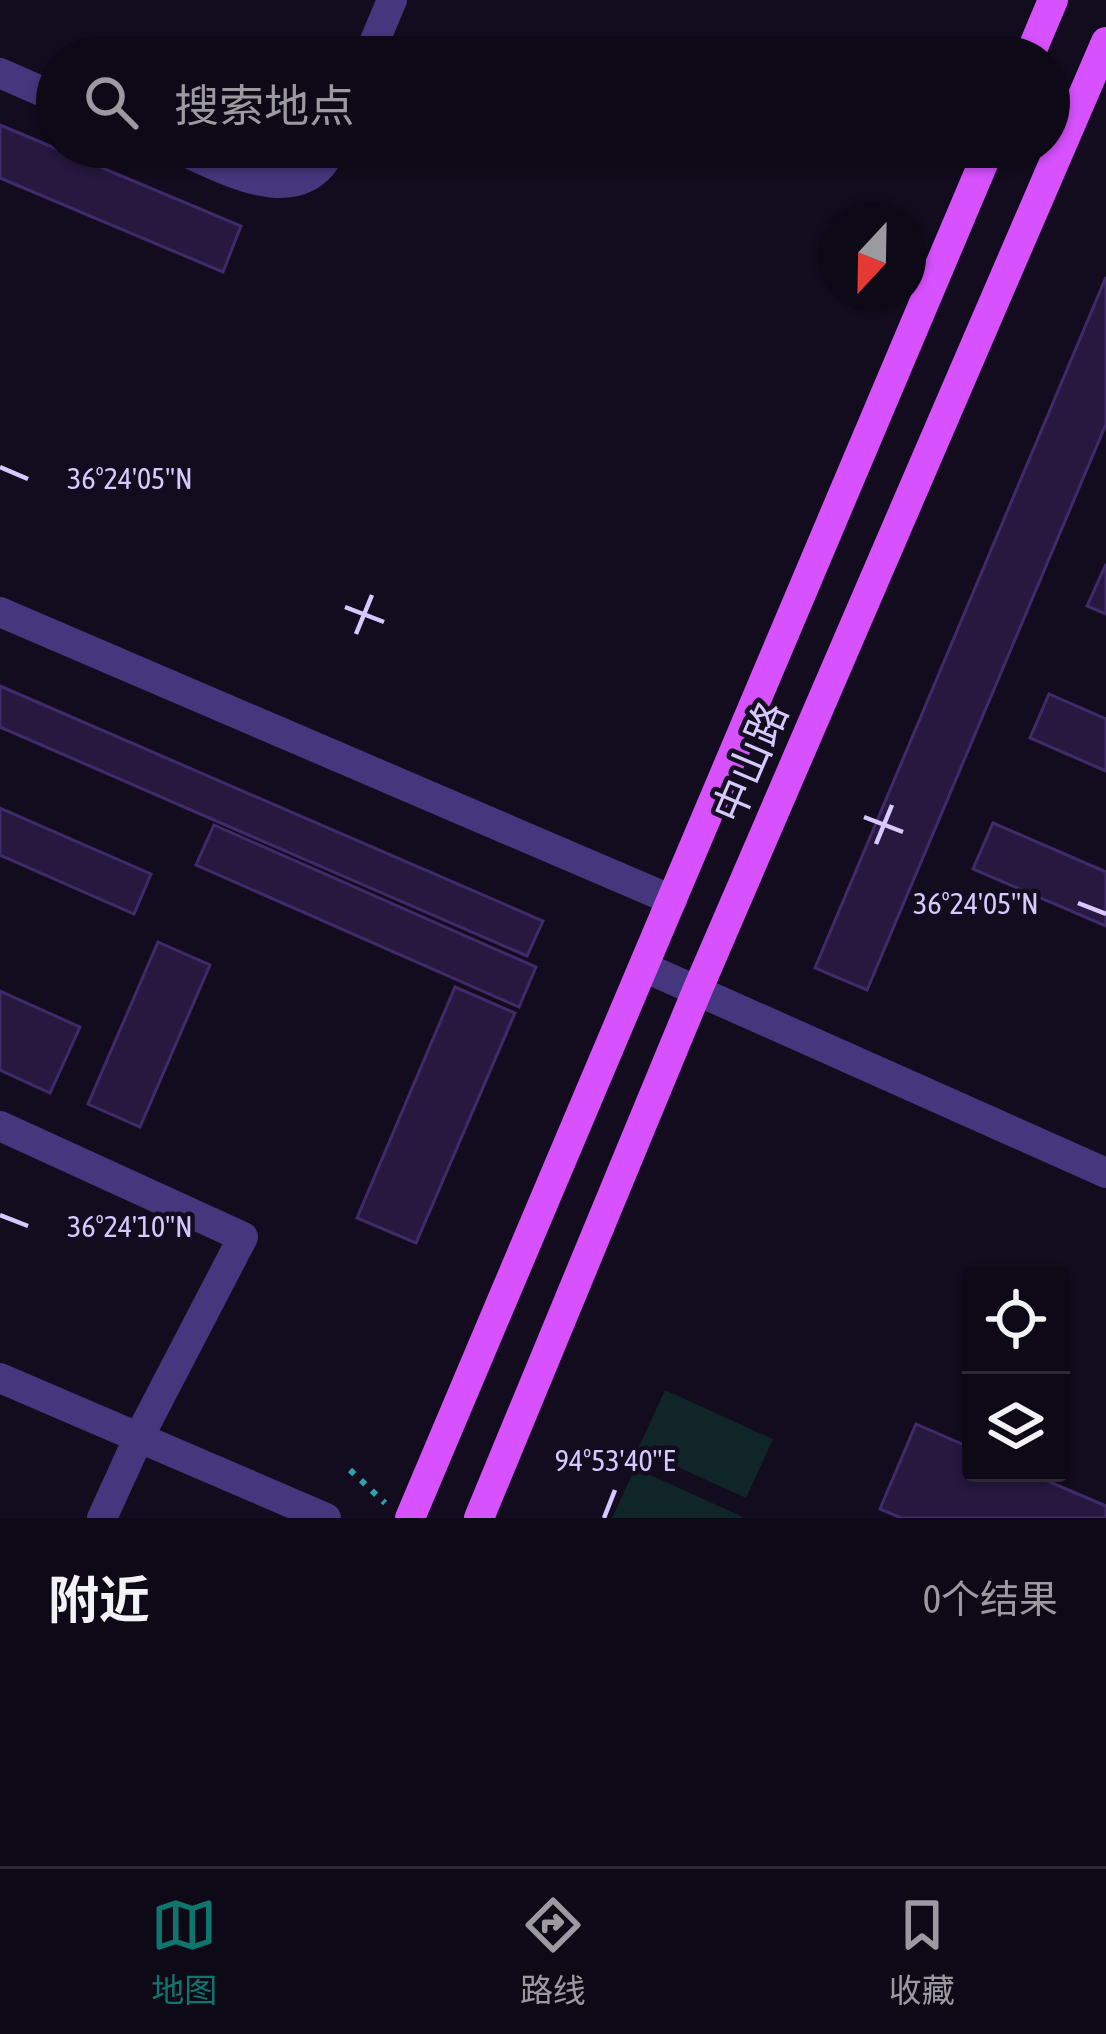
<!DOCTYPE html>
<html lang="zh">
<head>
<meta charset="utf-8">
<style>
	body { margin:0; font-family:"Asap Condensed","Noto Sans SC",sans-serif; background:#1c1723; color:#f1f3f6 }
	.controls { position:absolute; right:36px; bottom:36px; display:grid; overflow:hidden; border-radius:12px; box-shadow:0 3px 9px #0004 }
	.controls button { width:108px; height:108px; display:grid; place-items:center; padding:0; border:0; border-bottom:3px solid #2e2a35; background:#0e0916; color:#f1f3f6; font:60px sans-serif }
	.compass { position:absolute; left:818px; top:204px; width:108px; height:108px; border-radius:50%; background:#0e0916; box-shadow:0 3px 9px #0004; rotate:202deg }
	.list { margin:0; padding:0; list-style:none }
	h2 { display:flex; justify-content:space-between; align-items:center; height:156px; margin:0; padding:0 48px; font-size:51px }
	h2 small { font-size:39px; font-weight:400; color:#9b9aa1 }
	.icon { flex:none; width:66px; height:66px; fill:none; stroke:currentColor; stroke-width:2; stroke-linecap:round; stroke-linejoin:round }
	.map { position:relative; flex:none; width:1106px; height:1518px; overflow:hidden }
	.search { position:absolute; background:#0e0916; box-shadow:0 3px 9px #0004; left:36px; right:36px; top:36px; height:132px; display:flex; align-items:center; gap:30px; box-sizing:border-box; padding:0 42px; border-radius:66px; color:#9b9aa1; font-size:45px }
	.sheet { height:348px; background:#0e0916 }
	nav { display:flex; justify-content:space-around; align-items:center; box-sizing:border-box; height:168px; border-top:3px solid #2e2a35; background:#0e0916; font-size:33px; color:#9b9aa1 }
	nav a { display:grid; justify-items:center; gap:6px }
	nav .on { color:#0f766e }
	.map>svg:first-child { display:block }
	.pitch { fill:#0f2528 }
	.building { fill:#26183f; stroke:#412a6a; stroke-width:3 }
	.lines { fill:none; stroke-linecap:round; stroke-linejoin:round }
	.path { stroke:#2ea3ae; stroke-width:6; stroke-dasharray:6 9; stroke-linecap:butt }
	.minor { stroke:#44377d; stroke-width:30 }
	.major { stroke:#d751fe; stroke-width:30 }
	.ticks { fill:none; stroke:#d7c9ff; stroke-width:4.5 }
	.labels { text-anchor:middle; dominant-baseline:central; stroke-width:9; stroke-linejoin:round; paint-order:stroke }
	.street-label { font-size:42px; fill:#d7c9ff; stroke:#120c1e }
	.ticks-label { font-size:30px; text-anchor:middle; fill:#d7c9ff; stroke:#120c1e; stroke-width:9; stroke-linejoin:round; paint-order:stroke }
</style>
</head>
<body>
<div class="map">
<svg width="1106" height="1518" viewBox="0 0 1106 1518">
	<rect width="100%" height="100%" fill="#120c1e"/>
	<path class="pitch" d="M665,1390L773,1439L746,1498L638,1449Z
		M635,1468L743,1517L742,1518H612Z"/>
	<path class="building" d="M0,125L241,226L223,272L0,178Z
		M1106,277V424L867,990L815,968Z
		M1106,564V614L1087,606Z
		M0,686L543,921L527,956L0,727Z
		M1049,694L1106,719V771L1030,738Z
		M0,808L151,874L134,914L0,855Z
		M993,823L1106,872V926L973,869Z
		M214,825L536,967L519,1007L196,865Z
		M158,942L210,965L140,1127L88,1104Z
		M455,987L515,1013L416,1243L357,1218Z
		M0,991L80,1027L50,1093L0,1070Z
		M916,1424L971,1448V1473H1029L1106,1506V1518H901L880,1509Z"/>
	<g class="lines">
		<path class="path" d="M350,1470L385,1503"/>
		<path class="minor" d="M368,57L392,0
			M0,73L57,98
			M174,147C221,167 303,217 332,147
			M0,612L672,900
			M646,968L1106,1173
			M0,1126L243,1237L139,1437L102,1518
			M0,1378L326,1518"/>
		<path class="major" d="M1029,57L1053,0
			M410,1518L990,147
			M479,1518L697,991L1106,42"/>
	</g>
	<path class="ticks" d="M0,467L28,479M345,607L384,622M356,634L372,595M864,817L903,832M876,844L892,805M1078,903L1106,914M0,1215L28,1226M604,1518L615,1490"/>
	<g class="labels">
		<g class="street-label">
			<text transform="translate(750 762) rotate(-67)">中山路</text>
		</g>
	</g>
	<g class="ticks-label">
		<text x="130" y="489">36°24'05"N</text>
		<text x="976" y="914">36°24'05"N</text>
		<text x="130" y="1237">36°24'10"N</text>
		<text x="615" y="1471">94°53'40"E</text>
	</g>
</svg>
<div class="controls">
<button><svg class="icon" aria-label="locate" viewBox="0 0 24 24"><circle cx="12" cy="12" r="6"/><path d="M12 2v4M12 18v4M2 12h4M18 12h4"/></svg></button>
<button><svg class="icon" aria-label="layers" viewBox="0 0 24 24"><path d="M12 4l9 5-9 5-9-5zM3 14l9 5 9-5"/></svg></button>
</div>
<svg class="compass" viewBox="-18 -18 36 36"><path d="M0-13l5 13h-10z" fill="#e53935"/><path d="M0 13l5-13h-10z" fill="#9b9aa1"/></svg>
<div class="search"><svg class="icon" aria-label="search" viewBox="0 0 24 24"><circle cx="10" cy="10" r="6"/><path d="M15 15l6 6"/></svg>搜索地点</div>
</div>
<section class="sheet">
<h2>附近<small>0个结果</small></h2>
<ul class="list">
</ul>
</section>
<nav>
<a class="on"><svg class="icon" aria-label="map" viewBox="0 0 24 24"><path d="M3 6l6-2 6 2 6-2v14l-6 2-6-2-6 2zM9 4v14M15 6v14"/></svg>地图</a>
<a><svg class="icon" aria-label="directions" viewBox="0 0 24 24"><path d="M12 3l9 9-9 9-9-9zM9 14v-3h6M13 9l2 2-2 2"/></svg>路线</a>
<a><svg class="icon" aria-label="saved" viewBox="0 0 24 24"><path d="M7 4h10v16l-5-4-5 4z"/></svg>收藏</a>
</nav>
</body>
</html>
